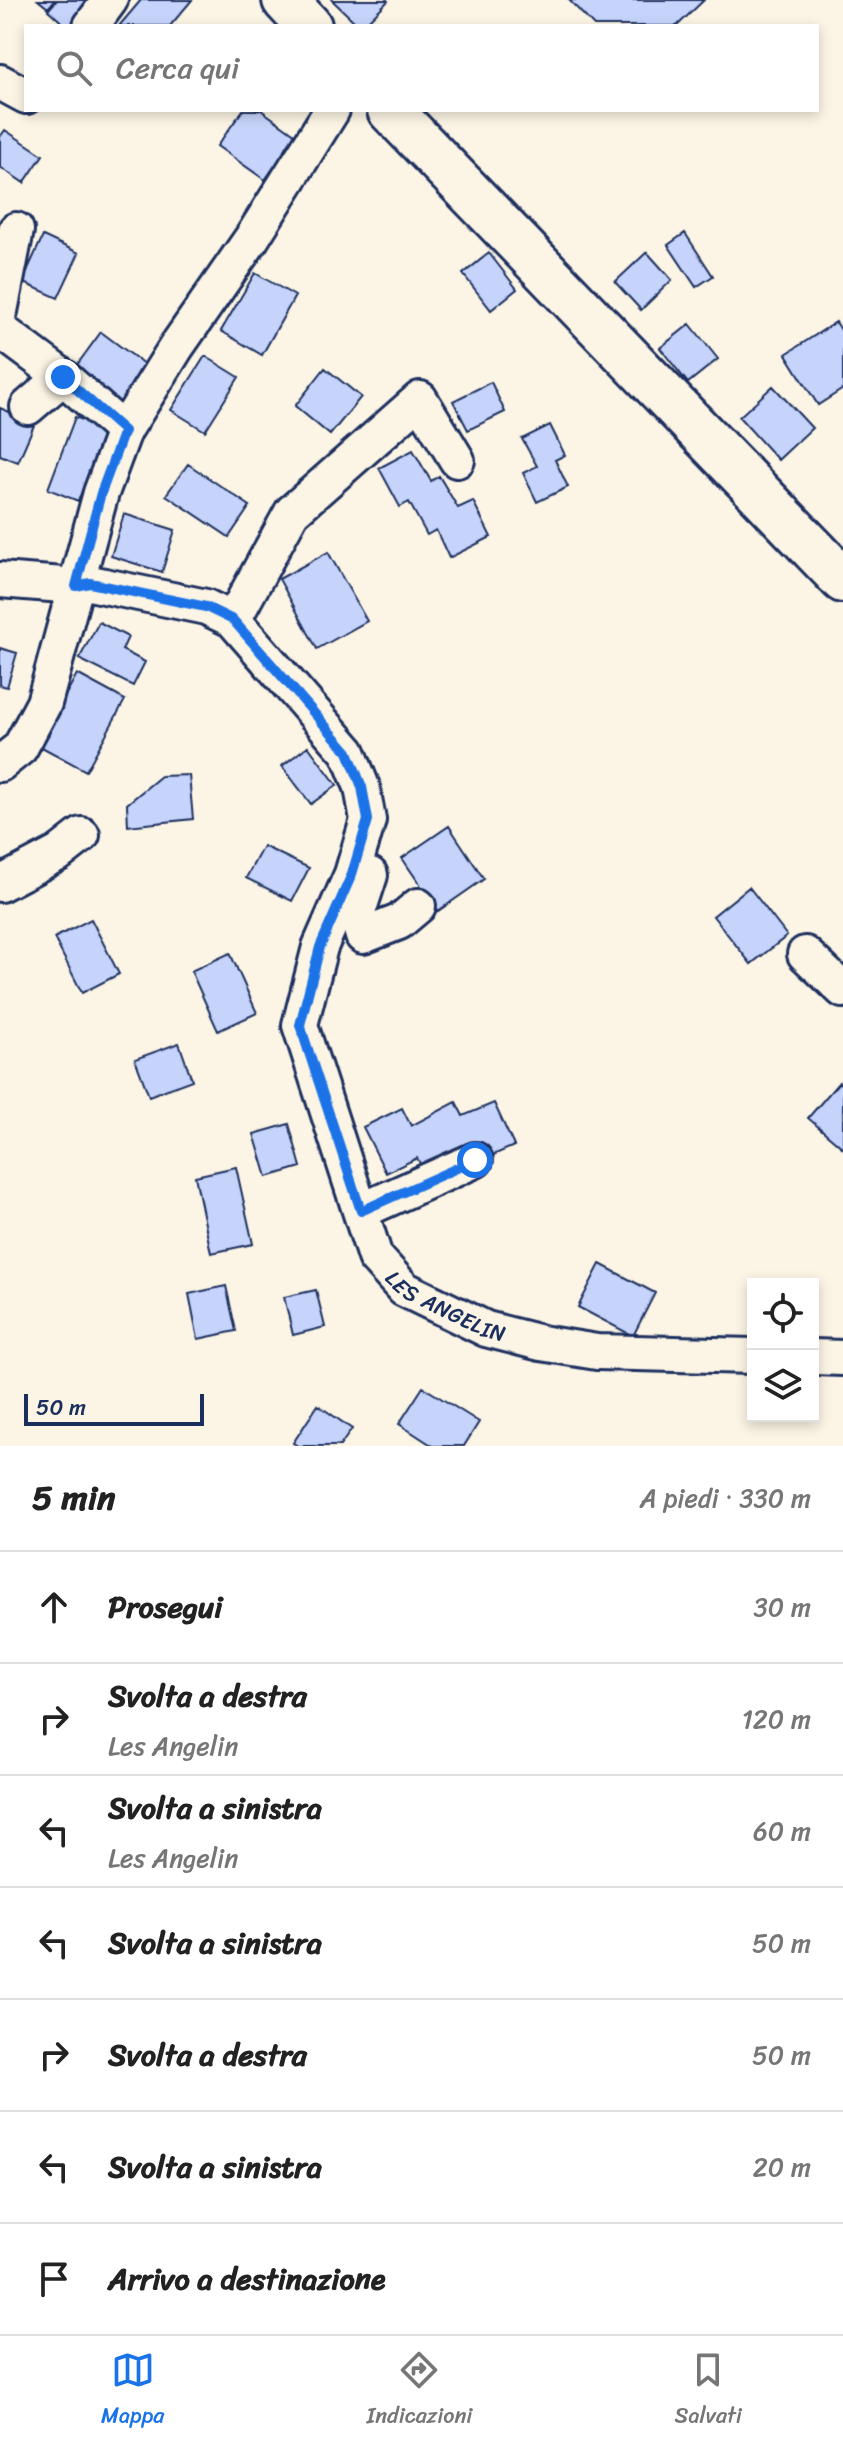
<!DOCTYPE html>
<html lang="it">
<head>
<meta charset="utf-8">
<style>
	body { margin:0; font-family:Sriracha,sans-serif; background:#f2f2f2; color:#222 }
	.controls { position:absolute; right:24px; bottom:24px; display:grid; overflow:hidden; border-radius:0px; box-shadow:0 4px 12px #0003 }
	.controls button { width:72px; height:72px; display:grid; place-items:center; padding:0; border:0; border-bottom:2px solid #e0e0e0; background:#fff; color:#222; font:40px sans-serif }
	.scale { position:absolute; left:24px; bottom:20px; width:180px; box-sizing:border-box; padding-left:8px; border:4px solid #1b2f5e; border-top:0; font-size:22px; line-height:28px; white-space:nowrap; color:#1b2f5e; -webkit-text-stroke:6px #fcf5e5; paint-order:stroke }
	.stop { position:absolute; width:24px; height:24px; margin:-18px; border:6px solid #1a73e8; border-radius:50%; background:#fff }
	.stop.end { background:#1a73e8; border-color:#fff; box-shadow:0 2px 8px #0008 }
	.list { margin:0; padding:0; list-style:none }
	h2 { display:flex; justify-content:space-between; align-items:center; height:104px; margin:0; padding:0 32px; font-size:34px }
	h2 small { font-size:26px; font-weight:400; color:#767676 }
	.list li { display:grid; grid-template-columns:52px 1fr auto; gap:24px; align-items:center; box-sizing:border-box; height:112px; padding:0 32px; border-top:2px solid #e0e0e0 }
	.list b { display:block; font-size:30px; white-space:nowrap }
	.list p { margin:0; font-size:26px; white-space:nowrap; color:#767676 }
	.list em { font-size:26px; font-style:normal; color:#767676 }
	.icon { flex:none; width:44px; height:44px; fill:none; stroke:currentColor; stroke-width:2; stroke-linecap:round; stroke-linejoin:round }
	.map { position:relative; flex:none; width:843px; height:1446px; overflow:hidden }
	.search { position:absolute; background:#fff; box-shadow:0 4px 12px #0003; left:24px; right:24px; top:24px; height:88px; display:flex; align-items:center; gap:20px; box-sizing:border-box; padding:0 28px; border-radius:0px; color:#767676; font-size:30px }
	.sheet { height:888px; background:#fff }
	nav { display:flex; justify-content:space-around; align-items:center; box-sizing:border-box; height:112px; border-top:2px solid #e0e0e0; background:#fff; font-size:22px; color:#767676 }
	nav a { display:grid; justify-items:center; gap:4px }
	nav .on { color:#1a73e8 }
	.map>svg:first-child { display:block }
	.building { fill:#c6d4fb; stroke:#1b2f5e; stroke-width:2 }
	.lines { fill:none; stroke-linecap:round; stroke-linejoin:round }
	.minor-casing { stroke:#1b2f5e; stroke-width:40 }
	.major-casing { stroke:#1b2f5e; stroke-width:50 }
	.minor { stroke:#fcf5e5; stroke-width:34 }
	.major { stroke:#fcf5e5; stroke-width:44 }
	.route { stroke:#1a73e8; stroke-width:10 }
	.labels { text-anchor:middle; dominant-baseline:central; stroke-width:6; stroke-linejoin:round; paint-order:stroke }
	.street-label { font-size:22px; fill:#1b2f5e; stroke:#fcf5e5 }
</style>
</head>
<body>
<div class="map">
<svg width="843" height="1446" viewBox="0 0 843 1446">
	<rect width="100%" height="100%" fill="#fcf5e5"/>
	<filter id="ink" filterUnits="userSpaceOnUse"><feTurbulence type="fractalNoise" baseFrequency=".0125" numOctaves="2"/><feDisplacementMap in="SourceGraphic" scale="16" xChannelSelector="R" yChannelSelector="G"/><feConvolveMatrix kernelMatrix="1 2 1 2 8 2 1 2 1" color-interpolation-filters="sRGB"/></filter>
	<g filter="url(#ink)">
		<path class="building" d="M38,0H55L48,8Z
			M57,0H98L76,26H66L48,10Z
			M141,0H192L170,26H119Z
			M332,0H387L388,1L363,26H359Z
			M569,0H704L677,26H594Z
			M243,110H261L296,135L265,180L217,146Z
			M5,130L43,155L24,183L0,167V137Z
			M685,233L713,276L696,287L668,245Z
			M43,236L79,253L58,298L22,282Z
			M647,252L672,280L641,310L615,282Z
			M489,253L517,289L491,310L463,274Z
			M255,273L295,296L262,355L221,331Z
			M836,322L843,333V389L818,405L786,354Z
			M690,324L718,359L688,383L660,348Z
			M101,332L148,367L121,403L74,369Z
			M205,356L239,377L205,431L171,410Z
			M325,368L361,397L330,435L295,406Z
			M491,382L505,412L468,430L453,401Z
			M773,386L812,428L778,460L739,417Z
			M0,408L35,423L18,462L0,455Z
			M75,417L106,429L78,501L48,489Z
			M550,425L565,455L555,460L568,487L537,502L523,473L537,466L522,439Z
			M413,450L431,481L439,476L458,508L473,501L491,537L449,558L436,530L427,535L409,502L400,507L379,468Z
			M188,464L250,506L229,537L166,495Z
			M124,514L175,530L162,572L111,556Z
			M328,552L367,621L317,649L279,579Z
			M99,622L128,637L122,650L145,662L133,686L79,659Z
			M0,648L17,653L7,687L0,685Z
			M77,674L125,700L86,771L38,745Z
			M308,746L337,785L311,804L282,766Z
			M189,775L193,819L128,826L127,804L161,776Z
			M449,826L484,879L438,911L402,858Z
			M263,846L309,868L292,901L246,878Z
			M749,887L787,936L751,964L713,916Z
			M91,919L119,974L82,993L54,938Z
			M230,953L257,1013L218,1031L191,971Z
			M179,1043L192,1080L149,1096L135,1059Z
			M839,1082L843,1086V1148L808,1118Z
			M456,1102L463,1116L494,1103L514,1146L482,1160L475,1143L423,1169L417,1158L386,1173L363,1127L402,1108L411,1126Z
			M289,1124L301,1167L267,1177L254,1134Z
			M236,1167L253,1244L211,1253L195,1176Z
			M600,1264L655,1293L633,1336L578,1307Z
			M226,1286L236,1331L198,1339L189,1294Z
			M316,1290L325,1327L293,1335L284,1297Z
			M423,1387L479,1422L464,1446H433L399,1424Z
			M318,1405L352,1429L340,1446H298L293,1443Z"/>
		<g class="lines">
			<g class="minor-casing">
				<g id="minor">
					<path d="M91,26L110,0"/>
					<path d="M0,82L26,96"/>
					<path d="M0,311L16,230"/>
					<path d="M0,330L63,377L124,431"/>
					<path d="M28,407L63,377"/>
					<path id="s1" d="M0,580L76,586L90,583L206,607L233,620L348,752L362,787L368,820L352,874L320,947L300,1025L375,1257L404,1289L486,1329L541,1343L597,1352L753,1356"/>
					<path d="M233,620L292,512L420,399L457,460"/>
					<path d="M0,764L20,748L44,703L101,493L124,431L177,346L252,238L332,110"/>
					<path d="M370,875L357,915L363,936L399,922L418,906"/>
					<path d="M0,884L59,853L82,835"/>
					<path d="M805,954L843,990"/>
					<path d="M361,1211L475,1160"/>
					<path d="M813,1357L843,1358"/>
				</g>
			</g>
			<g class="major-casing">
				<path id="major" d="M285,0L309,26
					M390,110L843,580"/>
			</g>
			<use href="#minor" class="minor"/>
			<use href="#major" class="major"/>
		</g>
	</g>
	<g class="lines" filter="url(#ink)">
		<path class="route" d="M63,377L124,431L101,493L76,586L90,583L206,607L233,620L348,752L362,787L368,820L352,874L320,947L300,1025L361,1211L475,1160"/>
	</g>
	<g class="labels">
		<g class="street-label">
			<text stroke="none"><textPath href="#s1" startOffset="1034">LES ANGELIN</textPath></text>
		</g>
	</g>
</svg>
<div class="controls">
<button><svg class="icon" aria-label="locate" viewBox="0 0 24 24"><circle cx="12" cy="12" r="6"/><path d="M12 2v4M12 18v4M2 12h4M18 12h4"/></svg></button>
<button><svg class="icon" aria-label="layers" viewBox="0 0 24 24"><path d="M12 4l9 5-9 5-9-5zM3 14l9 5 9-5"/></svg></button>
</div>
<div class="scale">50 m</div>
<div class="stop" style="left:475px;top:1160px"></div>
<div class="stop end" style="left:63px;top:377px"></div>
<div class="search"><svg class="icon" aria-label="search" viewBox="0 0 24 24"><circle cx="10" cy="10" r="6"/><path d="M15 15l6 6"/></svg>Cerca qui</div>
</div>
<section class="sheet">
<h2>5 min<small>A piedi · 330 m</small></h2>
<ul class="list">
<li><svg class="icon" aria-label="ahead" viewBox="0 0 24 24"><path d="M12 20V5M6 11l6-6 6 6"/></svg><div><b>Prosegui</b></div><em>30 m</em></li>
<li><svg class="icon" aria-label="right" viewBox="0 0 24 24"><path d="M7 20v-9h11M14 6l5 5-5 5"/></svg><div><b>Svolta a destra</b><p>Les Angelin</p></div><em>120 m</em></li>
<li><svg class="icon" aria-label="left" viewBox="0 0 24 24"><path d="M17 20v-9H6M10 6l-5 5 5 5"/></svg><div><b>Svolta a sinistra</b><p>Les Angelin</p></div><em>60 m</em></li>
<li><svg class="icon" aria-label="left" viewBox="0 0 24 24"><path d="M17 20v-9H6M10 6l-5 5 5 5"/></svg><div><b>Svolta a sinistra</b></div><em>50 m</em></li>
<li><svg class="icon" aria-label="right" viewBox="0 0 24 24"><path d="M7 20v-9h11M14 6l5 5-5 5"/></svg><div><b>Svolta a destra</b></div><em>50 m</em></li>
<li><svg class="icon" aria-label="left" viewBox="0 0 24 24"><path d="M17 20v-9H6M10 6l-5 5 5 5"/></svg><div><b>Svolta a sinistra</b></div><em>20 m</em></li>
<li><svg class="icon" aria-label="arrive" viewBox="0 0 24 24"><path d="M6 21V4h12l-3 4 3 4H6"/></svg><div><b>Arrivo a destinazione</b></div></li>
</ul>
</section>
<nav>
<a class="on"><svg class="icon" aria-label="map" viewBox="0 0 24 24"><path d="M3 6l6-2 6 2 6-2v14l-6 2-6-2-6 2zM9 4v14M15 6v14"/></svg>Mappa</a>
<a><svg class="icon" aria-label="directions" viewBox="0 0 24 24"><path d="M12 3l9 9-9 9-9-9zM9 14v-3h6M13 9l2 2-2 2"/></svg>Indicazioni</a>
<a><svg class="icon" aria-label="saved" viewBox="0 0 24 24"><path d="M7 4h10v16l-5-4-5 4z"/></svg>Salvati</a>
</nav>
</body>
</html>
